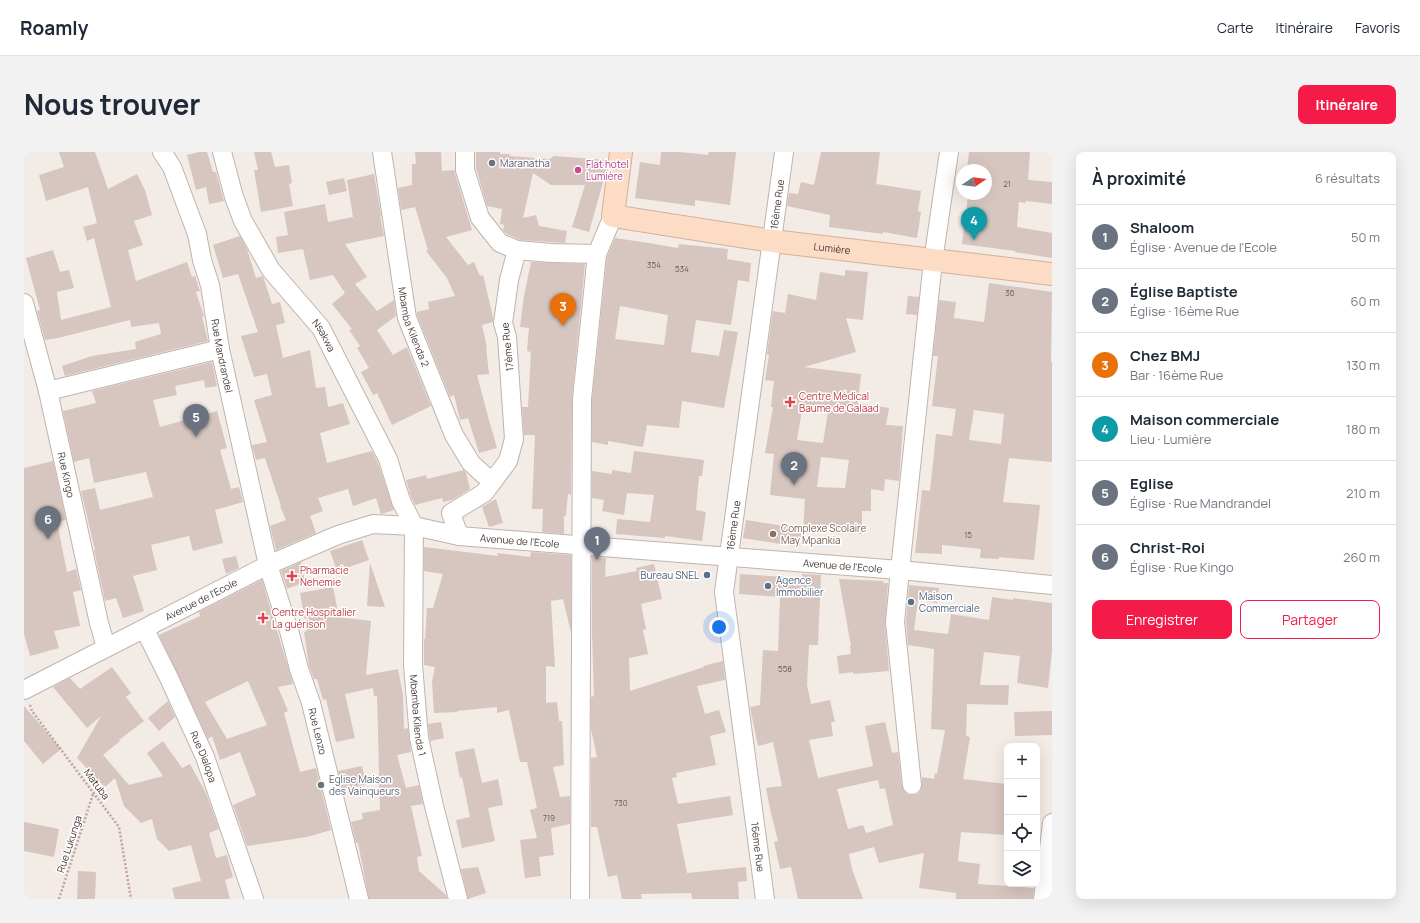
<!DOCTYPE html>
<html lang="fr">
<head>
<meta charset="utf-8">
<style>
	body { margin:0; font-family:Manrope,sans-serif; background:#f2f2f3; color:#1f2937 }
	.controls { position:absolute; right:12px; bottom:12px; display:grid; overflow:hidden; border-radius:8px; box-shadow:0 4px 16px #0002 }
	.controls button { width:36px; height:36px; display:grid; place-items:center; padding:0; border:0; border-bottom:1px solid #e0e1e3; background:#fff; color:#1f2937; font:20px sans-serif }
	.compass { position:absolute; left:932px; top:12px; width:36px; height:36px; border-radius:50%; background:#fff; box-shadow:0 4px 16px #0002; rotate:77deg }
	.you { position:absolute; left:695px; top:475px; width:14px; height:14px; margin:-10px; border:3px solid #fff; border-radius:50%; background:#1a73e8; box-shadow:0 0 0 6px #1a73e833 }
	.badge { display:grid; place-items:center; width:26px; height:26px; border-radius:50%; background:#f51b49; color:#fff; font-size:13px; font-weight:700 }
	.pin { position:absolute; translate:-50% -33px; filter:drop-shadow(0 1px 2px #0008) }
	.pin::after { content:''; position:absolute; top:21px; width:14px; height:12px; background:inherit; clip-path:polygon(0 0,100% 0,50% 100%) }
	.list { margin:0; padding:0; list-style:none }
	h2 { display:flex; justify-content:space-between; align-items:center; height:52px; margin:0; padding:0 16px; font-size:17px }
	h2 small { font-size:13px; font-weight:400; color:#747a83 }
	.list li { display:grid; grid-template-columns:26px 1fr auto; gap:12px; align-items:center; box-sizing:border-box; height:64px; padding:0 16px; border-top:1px solid #e0e1e3 }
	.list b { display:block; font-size:15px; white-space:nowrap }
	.list p { margin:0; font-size:13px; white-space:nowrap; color:#747a83 }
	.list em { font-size:13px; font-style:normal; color:#747a83 }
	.actions { display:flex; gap:8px; padding:12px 16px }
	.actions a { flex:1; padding:9px 0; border:1px solid #f51b49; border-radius:8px; text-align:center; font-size:14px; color:#f51b49 }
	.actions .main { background:#f51b49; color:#fff }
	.icon { flex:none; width:22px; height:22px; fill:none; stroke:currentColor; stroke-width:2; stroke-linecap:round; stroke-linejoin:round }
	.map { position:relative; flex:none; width:1028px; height:747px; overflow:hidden; border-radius:8px }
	header { display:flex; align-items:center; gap:24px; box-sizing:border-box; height:56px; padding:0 20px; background:#fff; border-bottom:1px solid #e0e1e3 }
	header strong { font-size:19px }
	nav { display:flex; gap:22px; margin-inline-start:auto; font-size:14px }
	.intro { display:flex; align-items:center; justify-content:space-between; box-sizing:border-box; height:96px; padding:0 24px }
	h1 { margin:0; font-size:28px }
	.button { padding:10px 18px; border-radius:8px; background:#f51b49; color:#fff; font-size:14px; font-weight:700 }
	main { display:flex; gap:24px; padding:0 24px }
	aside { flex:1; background:#fff; border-radius:8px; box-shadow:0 4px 16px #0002 }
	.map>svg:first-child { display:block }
	.building { fill:#d7c5bf; fill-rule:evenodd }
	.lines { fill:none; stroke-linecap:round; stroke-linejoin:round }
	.street-casing { stroke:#c1b3ac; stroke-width:20 }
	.secondary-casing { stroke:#d5b099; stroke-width:24 }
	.path { stroke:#bfa59b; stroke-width:2.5; stroke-dasharray:2 2; stroke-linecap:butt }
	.street { stroke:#fff; stroke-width:18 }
	.secondary { stroke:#fddcc6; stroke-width:22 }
	.worship-dot { fill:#6b7280; stroke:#fff; stroke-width:1.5 }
	.hotel-dot { fill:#d1479c; stroke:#fff; stroke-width:1.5 }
	.health-dot { fill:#e0444e; stroke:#fff; stroke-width:1.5 }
	.education-dot { fill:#8d6e63; stroke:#fff; stroke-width:1.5 }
	.service-dot { fill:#5c6f8a; stroke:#fff; stroke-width:1.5 }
	.labels { text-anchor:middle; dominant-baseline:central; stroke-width:3; stroke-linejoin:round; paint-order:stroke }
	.number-label { font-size:8px; fill:#6a5d58 }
	.worship-label { font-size:10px; fill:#5b616d; stroke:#fff; text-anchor:start }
	.hotel-label { font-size:10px; fill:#b23c85; stroke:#fff; text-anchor:start }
	.street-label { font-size:10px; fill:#463a36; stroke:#fff }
	.health-label { font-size:10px; fill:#be3a42; stroke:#fff; text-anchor:start }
	.education-label { font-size:10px; fill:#785e54; stroke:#fff; text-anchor:start }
	.service-label { font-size:10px; fill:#4e5e75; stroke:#fff; text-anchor:start }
</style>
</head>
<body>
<header>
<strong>Roamly</strong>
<nav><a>Carte</a><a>Itinéraire</a><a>Favoris</a></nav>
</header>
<div class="intro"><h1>Nous trouver</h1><a class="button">Itinéraire</a></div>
<main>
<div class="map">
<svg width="1028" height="747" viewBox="0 0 1028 747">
	<rect width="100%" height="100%" fill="#f3ebe6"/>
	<path class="building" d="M35,0H71L84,37L113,22L121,38L128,63L110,69L119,93L104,98L112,129L163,110L168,125L171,124L176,139L172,140L180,164L178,165L184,189L41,224L38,214L68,204L112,197L111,190L137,182L135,171L107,175L106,168L34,186L21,188L13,159L16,158L2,106L29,98L36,120L45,118L50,136L33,140L37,168L87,155L70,86L63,89L59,75L73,71L64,35L22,49L15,23L40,15Z
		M175,0H183L189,20H192L200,49L185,52L182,35L172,38L163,3Z
		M230,0H247L251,15L265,13L268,31L265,32L269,54L237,60L230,18H234Z
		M391,0H417L418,19L430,18L448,78L422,85L444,113L450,110L456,124L459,123L469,165V170L458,173L463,195H462L465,222L453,223L465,268L473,296L455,301L444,266L436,268L430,243L426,245L393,163V160L405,157L404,150L431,144L423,126L402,99L404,98L391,55L377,58L374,36L388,33V12H392Z
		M452,0H476V2H486L485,4L526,7L530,4L583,8L582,20L565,80L548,75L561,33H527L509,21L499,66L512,63L515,74L543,79L541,91L496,88L483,82L479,78L480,73L476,72L478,57L463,54L452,16Z
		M637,0H655L684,3L685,0H712L706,53L671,48V54L611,46L616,10L636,13Z
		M797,0H856L852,32L897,39L894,59L897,60L893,86L859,80V82L805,75L806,63L763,54L765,41L774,42L777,30L790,33Z
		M945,0H1006L1004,28L1028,30V52L1002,49L1001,51L995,50L993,75L1028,81V106L991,100V99L938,92L944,44H940V42H962V18H943Z
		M350,22L357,63L356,64L360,84L321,92L343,125L331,132L353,159L370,148L372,164L353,178L369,203L383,195L407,254L368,273L353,241L349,243L337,220L345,216L333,196L336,194L325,178L328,177L308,152L321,141L309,123L286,128L279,97L254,101L252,85L264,83L260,60L301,52L304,70L329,65L323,28Z
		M320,26L323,39L305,43L302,30Z
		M216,84L223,97L232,126L239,124L248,152L256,150L261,171L252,173L259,206L286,198L292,236L301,235L304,255L319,251L326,272L296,281L303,311L348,299L354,311L370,358L357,362L352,346L329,354L324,337L294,346L299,359L286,364L292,381L252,398L246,374L262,368L256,354H257L241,306L232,308L228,293L243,290L230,248L248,243L243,222L230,225L217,184L234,180L214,122L199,126L189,93Z
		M591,86L625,91L654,96L655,92L704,97L703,107L727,111L725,130L714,128L707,173L672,168L667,200L695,204L700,178L714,180L700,256L658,249L655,276L623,273L619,295L584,289V293L568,290V248L583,105ZM596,154L644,163L640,193L591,187Z
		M507,110L561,112L548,246L547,343L544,342L542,364H540V382L518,380L519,357H508L511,283H500L498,255H504L507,200L503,199L505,176L496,175L500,144Z
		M821,118L844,120L839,168L822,166L832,200L780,215L837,222L834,251L865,256L862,273L879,274L875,329L861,327L860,339L847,337V359H838V382L806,381L805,373H799V381L779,380L781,347L746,343L750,302L741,301L749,255H747L750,229L741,228L745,203L743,202L748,165L749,159L761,161L764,142L792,148L796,120L821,124ZM778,258L804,260L799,291L773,288ZM797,305L825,308L821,336L793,335Z
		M965,131L1028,140L1027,210H1028V310L985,306L979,350L1016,353L1010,408L975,405V407L956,406L957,397L918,393V402L891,401L898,338L906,339L912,282L928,284L932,257L908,254L914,204H909L915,148L932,150L930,166L960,170ZM950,258L980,262L977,292L945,288Z
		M884,144L895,145L893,163L882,162Z
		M188,210L193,234L181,236L180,228L151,234L153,243L129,248L136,275L193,259L203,296L196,298L207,337L215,335L219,350L191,358L199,391L169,399L165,384L127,393L133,418L109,424L120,459L99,466L92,446L81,449L70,398H71L57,339L71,336L76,358L129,345L122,320L70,331L65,306L50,310L39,259L72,251L68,239Z
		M610,299L680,308L678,324H675L672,358L682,360L678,389L641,384V386L592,382L593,367L626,370L630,343L603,341L600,363L578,359L580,348L568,346V319L588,322V318L607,321Z
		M29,309L42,368L33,370L43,420L52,417L57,438L49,440L56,474L30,479L35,496L6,504L0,482V316Z
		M440,318L442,321L446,337L428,348L419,350L418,346L391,353L387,345L382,328L402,323L403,327Z
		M472,347L479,371L465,375L458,355Z
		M722,368L778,377L775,395L719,386Z
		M338,388L345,408L313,419L306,399Z
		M400,395L474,404L473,401L506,405L507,400L547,403V481L539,447L527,449L531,515L522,514V551L533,550L535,569H538L540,613L529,615L536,645L546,644V672L527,676L530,703L515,705L517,724L501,726L496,688L513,686L506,658L513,656L503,610H496L485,558L473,561V555L433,559V560L410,561L408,529L411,515L400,513V487H401L403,456H409L419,422L400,419Z
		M212,404L215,416L202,422L198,407Z
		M568,405L582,406L581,425L613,419L612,416L630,412L638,447L617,452L622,477L619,478L624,502L605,506L606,539L680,515L679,514L699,509L701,528L673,534L681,562L695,558L702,580L686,584L692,613L652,621L653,625L648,626L654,652L706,644L709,663L653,672L663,721L722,715L723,729L714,730L715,747H668L667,741L617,742L618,747H598L593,723L584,725L573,675H567V606L573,605L567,577V545L570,544L568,481Z
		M277,410L281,430L263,437L257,419Z
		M346,411L361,455L343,454Z
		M716,422L778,426V422L797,423L794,493H785L783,533L787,552L806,548L811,570H807L809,584L785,588L794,626L849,614L841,574L861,570L868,601L874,600L878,634L880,639L884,643H889L894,642L897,638L898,625L910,627L911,621L913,622L921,578L907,577L910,497L884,493L882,470L885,433L915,436L913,451L894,448L890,478L924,482L927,462L965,468L968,445L989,448V446L1028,451V499L1024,536L993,531L996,504L960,500L956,533H985L984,553L943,552L942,584L946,585L939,627L983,632V683L937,680L934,709L956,712L954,732L1010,736L1009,747H932V741L895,736L900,701L855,711L850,695L825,702L828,717L839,747H774L767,715L756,717L750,690L754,689L746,657L742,636L758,634L749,590L734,594L726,555L736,553L739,498L754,499L756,445L715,442ZM854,628L856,637L861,636L869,673L842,681L839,673L824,677L813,637Z
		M815,427L860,429L859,431H864L861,471L865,519L829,522V520L815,522L813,504L827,502L826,494H827Z
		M238,428L269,532L254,535L264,559L260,561L276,620L292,616L307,678L283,685L223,694L209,653L232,643L216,600L196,608L188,584L184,587L135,483L176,464L175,460ZM224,529L243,573L203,587L181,550Z
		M309,435L315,465L347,469L342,523L374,517L379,543L380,577L384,576L387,600L373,603L382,636L395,633L399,652L387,654L398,704L393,705L395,719L422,743L423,747H345L334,691H332L327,670L339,667L338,661L356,658L353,544H350L349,536L321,542L331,586L312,590L302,547L299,548L293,527H290L285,514L280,480L283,479L276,441Z
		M88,515L107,541L102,545L120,569L95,588L96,589L79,603L105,633L139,624L123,601L139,589L158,616L166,612L182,641L195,677L185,681L192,706L203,703L209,725L201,728L206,747H151L148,736L177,729L167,693L145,699L133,687L128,667L117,671L100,654L91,626L81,635L53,606L77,564L63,576L29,535L46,526L56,537Z
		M144,549L151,565L135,579L124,566Z
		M0,554L37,597L19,612L0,589Z
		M1028,559V583L991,584L990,560Z
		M417,570L420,586L406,589L404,572Z
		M450,596L458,631L474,627L479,653L464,656L471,689L438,696L432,668L446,665L438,625L436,626L431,600Z
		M338,614L342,633L319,637L314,619Z
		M0,670L35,677L30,705L0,699Z
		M454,715L462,741L444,747L437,717Z
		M54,719L72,720L71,747H53Z"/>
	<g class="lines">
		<g class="street-casing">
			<g id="street">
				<path id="s1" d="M138,0L148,15L173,82L178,108L186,133L196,197L244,413L266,482L275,517L287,551L335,747"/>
				<path id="s2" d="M198,0L210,45L219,69L247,118L297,176L364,307L377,349L390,374L389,513L395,586L410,654L434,747"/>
				<path id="s3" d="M358,0L383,166L430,283L447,311L460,323L470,328"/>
				<path d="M493,98L527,101L573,102"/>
				<path id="s4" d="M0,151L24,239L75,471L82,495"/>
				<path d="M24,239L196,197"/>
				<path d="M435,384L427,361L460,341L484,309L490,287L483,185L479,171L485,128L493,98L476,91L456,66L441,18V0"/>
				<path id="s5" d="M130,471L121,478L145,526L181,605L230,747"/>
				<path id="s6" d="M0,538L244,413L314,383L349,372L390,374L435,384L876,418L1028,433"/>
				<path d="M888,633L871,470L876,418L909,109L925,0"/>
				<path d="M556,747L558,247L573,102L589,64"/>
				<path id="s7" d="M741,747L700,440L760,0"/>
				<path d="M1019,747L1028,671"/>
			</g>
		</g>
		<g class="secondary-casing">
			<g id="secondary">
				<path id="s8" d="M597,0L589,64L748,89L1028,122"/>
			</g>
		</g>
		<path class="path" d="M6,553L8,559L95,675L107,747
			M35,747L69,642"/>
		<use href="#street" class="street"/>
		<use href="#secondary" class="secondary"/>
	</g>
	<g class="worship-dot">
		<circle cx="468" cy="11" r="4"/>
		<circle cx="297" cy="633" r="4"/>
	</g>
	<circle class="hotel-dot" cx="554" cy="18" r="4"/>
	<g class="health-dot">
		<path d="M764 244h4v4h4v4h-4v4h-4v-4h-4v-4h4z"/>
		<path d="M266 418h4v4h4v4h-4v4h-4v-4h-4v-4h4z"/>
		<path d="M237 460h4v4h4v4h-4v4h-4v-4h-4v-4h4z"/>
	</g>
	<circle class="education-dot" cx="749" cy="382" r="4"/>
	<g class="service-dot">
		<circle cx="683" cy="423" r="4"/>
		<circle cx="744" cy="434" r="4"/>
		<circle cx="887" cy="450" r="4"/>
	</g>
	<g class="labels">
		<g class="number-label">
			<text x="983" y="31">21</text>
			<text x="630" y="112">354</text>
			<text x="658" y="116">534</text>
			<text x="986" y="140">36</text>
			<text x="944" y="382">15</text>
			<text x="761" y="516">558</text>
			<text x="597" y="650">730</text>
			<text x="525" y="665">719</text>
		</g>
		<g class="worship-label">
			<text x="476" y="11">Maranatha</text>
			<text x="305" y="627">Eglise Maison<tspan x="305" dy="12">des Vainqueurs</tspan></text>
		</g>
		<g class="hotel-label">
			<text x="562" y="12">Flat hotel<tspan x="562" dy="12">Lumière</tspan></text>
		</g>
		<g class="street-label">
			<text stroke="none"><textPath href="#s7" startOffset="701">16ème Rue</textPath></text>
			<text stroke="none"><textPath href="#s8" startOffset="286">Lumière</textPath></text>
			<text stroke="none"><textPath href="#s3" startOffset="178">Mbamba Kilenda 2</textPath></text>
			<text stroke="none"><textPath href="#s2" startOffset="213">Nsakwa</textPath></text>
			<text transform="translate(483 195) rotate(-96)">17ème Rue</text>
			<text stroke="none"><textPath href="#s1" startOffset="214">Rue Mandrandel</textPath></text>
			<text stroke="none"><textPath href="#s4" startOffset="177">Rue Kingo</textPath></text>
			<text stroke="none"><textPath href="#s7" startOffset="377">16ème Rue</textPath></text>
			<text stroke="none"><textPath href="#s6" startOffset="535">Avenue de l'Ecole</textPath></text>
			<text stroke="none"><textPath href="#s6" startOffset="859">Avenue de l'Ecole</textPath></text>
			<text stroke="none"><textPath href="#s6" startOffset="199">Avenue de l'Ecole</textPath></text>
			<text stroke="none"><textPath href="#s2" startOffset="614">Mbamba Kilenda 1</textPath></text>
			<text stroke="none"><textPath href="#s1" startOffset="602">Rue Lenzo</textPath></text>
			<text stroke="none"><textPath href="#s5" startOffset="151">Rue Dialopa</textPath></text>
			<text transform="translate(73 632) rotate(53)">Matuba</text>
			<text transform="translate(45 692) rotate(-72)">Rue Lukunga</text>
			<text transform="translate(734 695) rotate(83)">16ème Rue</text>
		</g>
		<g class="health-label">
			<text x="775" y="244">Centre Médical<tspan x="775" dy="12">Baume de Galaad</tspan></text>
			<text x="276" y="418">Pharmacie<tspan x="276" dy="12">Nehemie</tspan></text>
			<text x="248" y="460">Centre Hospitalier<tspan x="248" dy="12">La guérison</tspan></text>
		</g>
		<g class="education-label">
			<text x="757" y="376">Complexe Scolaire<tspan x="757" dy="12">May Mpankia</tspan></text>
		</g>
		<g class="service-label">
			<text x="675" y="423" text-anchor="end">Bureau SNEL</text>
			<text x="752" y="428">Agence<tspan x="752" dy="12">Immobilier</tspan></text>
			<text x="895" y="444">Maison<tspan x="895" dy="12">Commerciale</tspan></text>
		</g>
	</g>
</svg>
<div class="controls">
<button>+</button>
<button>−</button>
<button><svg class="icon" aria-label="locate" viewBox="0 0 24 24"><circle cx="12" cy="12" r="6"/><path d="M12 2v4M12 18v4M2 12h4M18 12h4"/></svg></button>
<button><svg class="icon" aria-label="layers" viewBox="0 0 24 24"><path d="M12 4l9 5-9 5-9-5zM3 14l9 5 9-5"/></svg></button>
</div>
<svg class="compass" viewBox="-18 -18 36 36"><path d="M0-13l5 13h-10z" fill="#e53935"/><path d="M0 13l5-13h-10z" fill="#747a83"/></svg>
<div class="you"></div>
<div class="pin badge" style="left:573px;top:408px;background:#6b7280">1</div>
<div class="pin badge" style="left:770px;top:333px;background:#6b7280">2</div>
<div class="pin badge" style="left:539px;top:174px;background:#e8710a">3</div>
<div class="pin badge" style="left:950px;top:88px;background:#0f9aa8">4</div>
<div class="pin badge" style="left:172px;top:285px;background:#6b7280">5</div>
<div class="pin badge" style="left:24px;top:387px;background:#6b7280">6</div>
</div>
<aside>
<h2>À proximité<small>6 résultats</small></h2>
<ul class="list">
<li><span class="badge" style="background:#6b7280">1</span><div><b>Shaloom</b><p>Église · Avenue de l'Ecole</p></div><em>50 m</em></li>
<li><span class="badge" style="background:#6b7280">2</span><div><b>Église Baptiste</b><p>Église · 16ème Rue</p></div><em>60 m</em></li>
<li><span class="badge" style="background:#e8710a">3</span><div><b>Chez BMJ</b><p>Bar · 16ème Rue</p></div><em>130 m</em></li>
<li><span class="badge" style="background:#0f9aa8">4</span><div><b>Maison commerciale</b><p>Lieu · Lumière</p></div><em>180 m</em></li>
<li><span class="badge" style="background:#6b7280">5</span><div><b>Eglise</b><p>Église · Rue Mandrandel</p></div><em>210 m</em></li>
<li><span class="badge" style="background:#6b7280">6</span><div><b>Christ-Roi</b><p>Église · Rue Kingo</p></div><em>260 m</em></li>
</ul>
<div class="actions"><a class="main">Enregistrer</a><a>Partager</a></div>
</aside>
</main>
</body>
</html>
